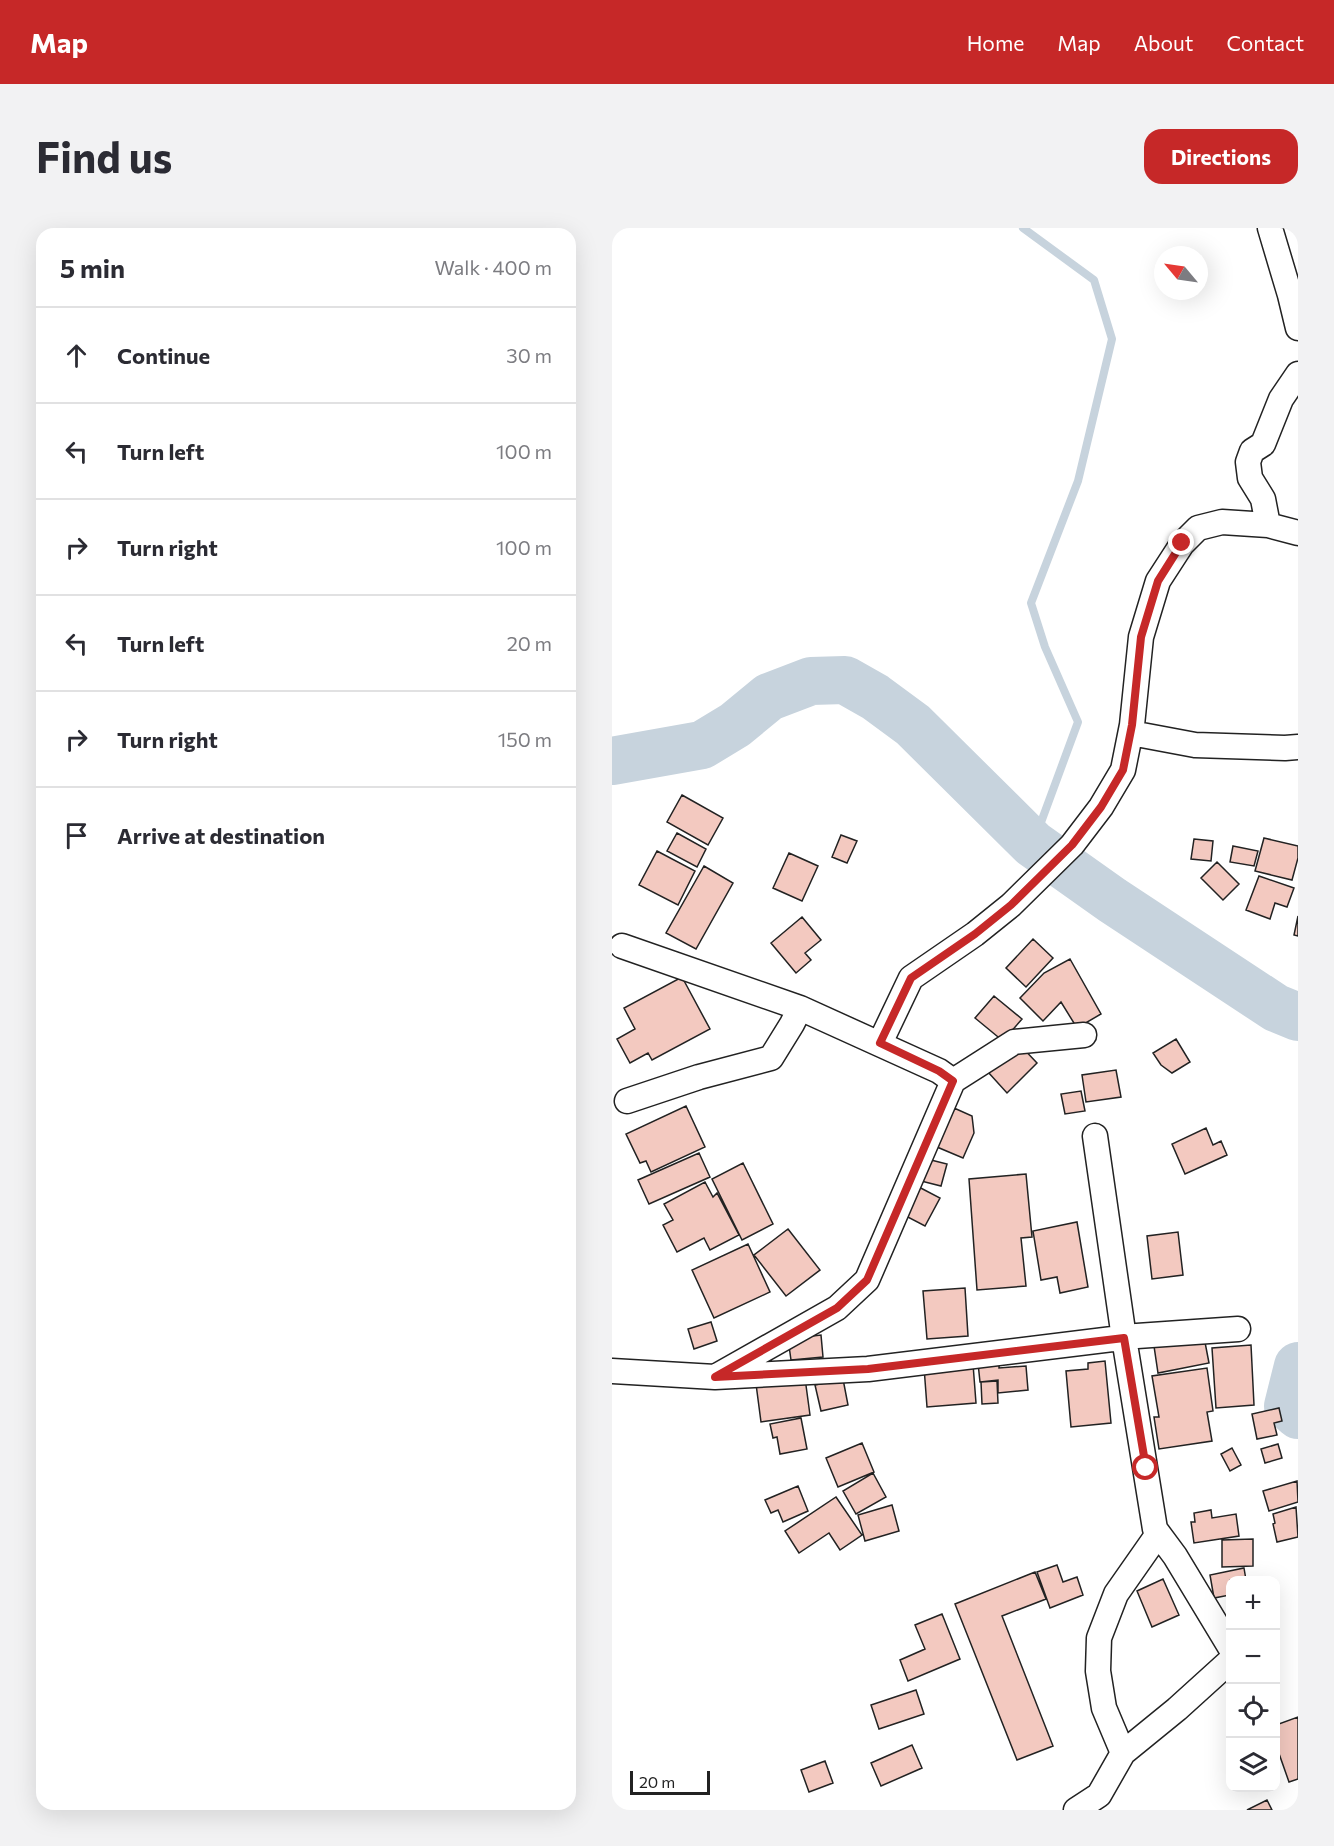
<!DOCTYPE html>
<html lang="en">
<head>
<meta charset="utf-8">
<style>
	body { margin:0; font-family:Commissioner,sans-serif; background:#f2f2f3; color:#2b2b33 }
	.controls { position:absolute; right:18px; bottom:18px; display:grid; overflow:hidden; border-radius:12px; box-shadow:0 6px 24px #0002 }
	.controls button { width:54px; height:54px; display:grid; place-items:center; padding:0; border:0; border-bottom:2px solid #e1e1e2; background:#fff; color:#2b2b33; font:30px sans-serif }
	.compass { position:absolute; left:542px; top:18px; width:54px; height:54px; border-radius:50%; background:#fff; box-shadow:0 6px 24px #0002; rotate:299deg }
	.scale { position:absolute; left:18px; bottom:15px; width:80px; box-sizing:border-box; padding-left:6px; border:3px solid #222; border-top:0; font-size:16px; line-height:21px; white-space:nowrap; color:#222; -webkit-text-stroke:4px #fff; paint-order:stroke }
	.stop { position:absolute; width:18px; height:18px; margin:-14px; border:4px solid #c62828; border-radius:50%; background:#fff }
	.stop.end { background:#c62828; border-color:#fff; box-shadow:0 2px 6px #0008 }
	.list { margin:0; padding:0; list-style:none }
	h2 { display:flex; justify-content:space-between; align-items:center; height:78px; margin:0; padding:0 24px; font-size:26px }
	h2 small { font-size:20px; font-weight:400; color:#7c7c81 }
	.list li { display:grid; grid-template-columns:39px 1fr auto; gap:18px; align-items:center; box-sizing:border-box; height:96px; padding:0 24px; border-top:2px solid #e1e1e2 }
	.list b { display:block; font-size:22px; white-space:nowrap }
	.list em { font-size:20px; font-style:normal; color:#7c7c81 }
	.icon { flex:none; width:33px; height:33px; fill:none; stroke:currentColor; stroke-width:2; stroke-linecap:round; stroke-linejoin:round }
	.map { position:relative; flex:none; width:686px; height:1582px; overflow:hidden; border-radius:18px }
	header { display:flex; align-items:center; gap:36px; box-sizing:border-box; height:84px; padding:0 30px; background:#c62828; color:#fff }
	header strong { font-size:28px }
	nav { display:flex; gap:33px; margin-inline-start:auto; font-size:21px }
	.intro { display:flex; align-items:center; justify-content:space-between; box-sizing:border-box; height:144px; padding:0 36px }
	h1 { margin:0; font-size:42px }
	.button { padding:15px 27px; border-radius:18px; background:#c62828; color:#fff; font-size:21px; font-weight:700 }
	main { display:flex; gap:36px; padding:0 36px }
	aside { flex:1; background:#fff; border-radius:18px; box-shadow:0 6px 24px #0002 }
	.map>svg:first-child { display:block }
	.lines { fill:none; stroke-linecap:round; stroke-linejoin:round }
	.stream { stroke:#c7d3dd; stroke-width:8 }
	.river { stroke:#c7d3dd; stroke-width:48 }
	.building { fill:#f3c9c0; stroke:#222; stroke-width:1.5 }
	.minor-casing { stroke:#222; stroke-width:27 }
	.minor { stroke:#fff; stroke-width:24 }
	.route { stroke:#c62828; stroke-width:8 }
</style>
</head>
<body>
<header>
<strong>Map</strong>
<nav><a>Home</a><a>Map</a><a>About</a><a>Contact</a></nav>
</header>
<div class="intro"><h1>Find us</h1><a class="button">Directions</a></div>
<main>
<aside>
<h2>5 min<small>Walk · 400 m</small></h2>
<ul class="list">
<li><svg class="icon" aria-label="ahead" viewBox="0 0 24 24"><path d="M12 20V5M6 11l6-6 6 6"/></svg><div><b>Continue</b></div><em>30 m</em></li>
<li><svg class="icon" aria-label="left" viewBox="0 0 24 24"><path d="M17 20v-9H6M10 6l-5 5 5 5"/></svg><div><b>Turn left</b></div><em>100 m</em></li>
<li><svg class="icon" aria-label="right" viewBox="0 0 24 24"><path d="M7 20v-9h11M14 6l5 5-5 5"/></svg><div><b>Turn right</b></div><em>100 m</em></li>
<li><svg class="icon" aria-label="left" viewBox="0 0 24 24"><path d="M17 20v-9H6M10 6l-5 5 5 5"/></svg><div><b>Turn left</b></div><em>20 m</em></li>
<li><svg class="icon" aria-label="right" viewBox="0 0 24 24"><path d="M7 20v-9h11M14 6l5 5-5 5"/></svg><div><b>Turn right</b></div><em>150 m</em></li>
<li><svg class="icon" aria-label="arrive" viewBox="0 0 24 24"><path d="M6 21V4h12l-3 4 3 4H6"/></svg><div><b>Arrive at destination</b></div></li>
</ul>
</aside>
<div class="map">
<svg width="686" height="1582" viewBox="0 0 686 1582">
	<rect width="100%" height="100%" fill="#fff"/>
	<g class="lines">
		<path class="stream" d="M411,0L482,52L500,111L466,253L419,375L433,419L466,494L421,616"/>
		<path class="river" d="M0,533L90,517L123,497L157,469L199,453L233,452L263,469L301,497L421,616L500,672L664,780L686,789
			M686,1138L676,1178L686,1187"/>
	</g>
	<path class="building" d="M70,567L111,590L96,617L55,594Z
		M65,605L94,621L85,639L55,623Z
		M229,607L245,613L235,635L220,629Z
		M652,610L686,618V630L680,652L643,643Z
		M582,611L601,613L599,633L579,631Z
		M621,618L646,623L642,638L618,634Z
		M45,623L83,643L66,677L27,657Z
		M177,625L206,638L190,673L161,660Z
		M605,634L627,656L611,672L589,650Z
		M92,638L121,655L84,721L54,705Z
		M647,648L682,660L675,679L663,675L658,691L634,682Z
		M686,688V708L682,707Z
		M190,689L209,712L193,725L199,732L184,745L159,715Z
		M421,711L441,730L414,759L394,740Z
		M458,731L489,786L465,800L449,774L431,793L408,770L432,745Z
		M70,749L98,801L40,832L36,825L18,835L5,811L23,801L12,780Z
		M382,768L410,791L391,813L363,790Z
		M564,811L578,834L560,845L549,837L541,825Z
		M406,815L425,835L395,865L376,844Z
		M504,842L509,869L474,874L470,847Z
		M469,863L473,883L453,886L449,866Z
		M74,878L93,919L39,944L34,933L28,935L14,906Z
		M342,880L360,888L362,905L351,930L325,919Z
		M594,900L601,917L609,913L615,927L573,946L560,916Z
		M87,925L98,949L37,976L26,952Z
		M315,931L335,936L329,958L309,953Z
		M131,935L161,996L130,1012L100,951Z
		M414,946L420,1009L409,1010L414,1058L365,1062L357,951Z
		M93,954L101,969L105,965L127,1007L98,1022L92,1010L65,1024L51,997L61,992L52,976Z
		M303,957L328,970L313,998L288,985Z
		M465,994L476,1059L448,1065L445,1049L429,1052L421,1003Z
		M176,1001L208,1042L174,1068L142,1027Z
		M566,1004L571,1047L540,1051L535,1008Z
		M136,1016L158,1064L102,1090L80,1042Z
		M353,1060L356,1108L315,1111L311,1063Z
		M99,1094L105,1113L82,1121L76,1101Z
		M209,1107L211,1129L179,1132L176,1111Z
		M592,1109L597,1135L546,1145L542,1118Z
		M639,1117L642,1177L604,1180L600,1120Z
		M493,1133L499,1195L459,1199L454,1143L476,1141V1135Z
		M387,1134V1140L414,1138L416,1162L386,1165V1152L368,1154L366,1135Z
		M361,1136L364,1175L315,1179L312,1139Z
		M595,1140L601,1183L595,1184L600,1213L547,1221L542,1189H547L540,1148Z
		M193,1150L198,1187L149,1194L144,1156Z
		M231,1151L236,1177L209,1183L203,1157Z
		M385,1153L386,1175L370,1176L369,1154Z
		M667,1180L670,1193L662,1195L665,1207L645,1211L640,1186Z
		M189,1190L195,1221L168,1226L165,1209L161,1210L158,1196Z
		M250,1215L262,1244L226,1259L214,1230Z
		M666,1216L670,1230L653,1235L649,1221Z
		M620,1220L629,1237L618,1243L609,1226Z
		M261,1245L274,1269L244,1286L231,1263Z
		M685,1253L686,1274L657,1283L651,1263Z
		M186,1258L196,1283L171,1294L166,1282L159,1285L153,1272Z
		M224,1269L250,1307L228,1322L217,1305L187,1325L173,1303Z
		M280,1277L287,1303L253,1313L246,1287Z
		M684,1279L686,1309L665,1314L661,1296L663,1295L661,1286Z
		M599,1282L600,1290L624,1286L627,1308L582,1315L579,1294H583L582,1285Z
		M641,1311V1338L610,1339V1312Z
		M445,1337L451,1354L465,1349L471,1367L438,1380L425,1344Z
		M632,1340L634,1352H618V1367L602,1370L598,1347Z
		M423,1344L434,1371L390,1388L441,1518L405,1532L343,1376Z
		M551,1351L567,1387L540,1399L525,1363Z
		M330,1386L348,1431L296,1453L288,1432L313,1421L303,1397Z
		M304,1462L312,1486L267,1501L259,1477Z
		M686,1489V1551L677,1554L664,1517V1497Z
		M300,1517L310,1540L269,1558L259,1535Z
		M213,1533L221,1555L197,1564L189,1542Z
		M655,1572L660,1582H635Z"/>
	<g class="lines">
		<g class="minor-casing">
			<path id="minor" d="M658,0L678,67L686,100
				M656,297L651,271L638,250L636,234L640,223L651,216L669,171L686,146
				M519,505L583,517L673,520L686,519
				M10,718L188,780L327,843L341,853L255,1052L225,1080L103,1149
				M268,815L299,750L363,706L399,677L460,617L489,579L511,542L520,497L529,409L546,353L570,316L586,300L610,294L656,297L686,305
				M341,853L402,814L472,807
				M15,873L87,849L159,830L180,796L188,780
				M483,908L512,1110L543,1301L563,1328L618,1419
				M0,1143L103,1149L256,1141L525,1108L626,1101
				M511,1525L492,1480L486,1443L487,1410L504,1366L546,1306
				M464,1582L487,1567L511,1525L565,1481L618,1433"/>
		</g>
		<use href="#minor" class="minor"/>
	</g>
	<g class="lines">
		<path class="route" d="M534,1240L512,1110L256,1141L103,1149L225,1080L255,1052L341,853L327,843L268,815L299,750L363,706L399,677L460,617L489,579L511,542L520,497L529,409L546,353L570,315"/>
	</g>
</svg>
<div class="controls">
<button>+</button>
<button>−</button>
<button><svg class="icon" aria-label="locate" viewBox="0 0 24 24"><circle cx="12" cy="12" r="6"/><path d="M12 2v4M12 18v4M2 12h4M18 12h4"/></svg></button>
<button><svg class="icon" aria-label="layers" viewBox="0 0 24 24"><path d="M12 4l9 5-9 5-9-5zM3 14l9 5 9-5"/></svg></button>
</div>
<svg class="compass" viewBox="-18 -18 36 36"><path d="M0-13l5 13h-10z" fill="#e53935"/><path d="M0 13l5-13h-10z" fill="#7c7c81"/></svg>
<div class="scale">20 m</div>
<div class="stop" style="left:534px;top:1240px"></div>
<div class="stop end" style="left:570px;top:315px"></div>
</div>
</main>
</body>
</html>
